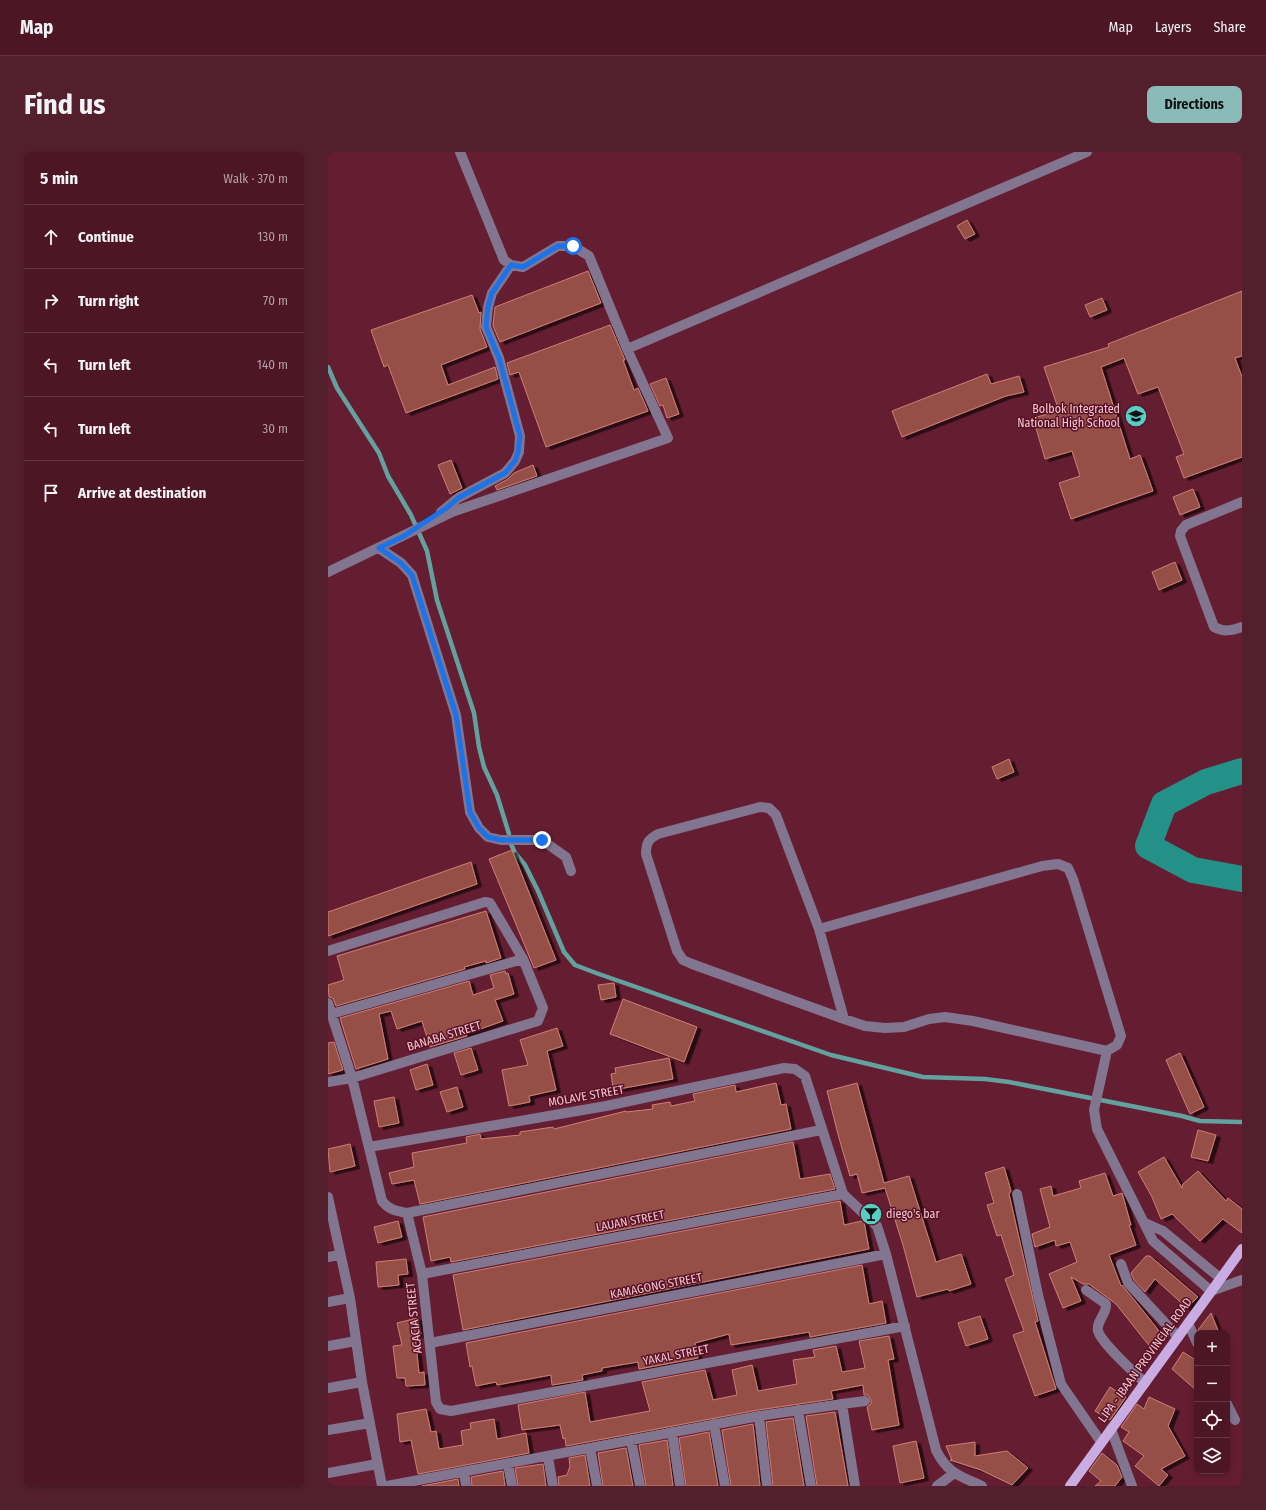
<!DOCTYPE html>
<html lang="en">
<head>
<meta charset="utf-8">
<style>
	body { margin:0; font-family:"Fira Sans Condensed",sans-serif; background:#531f2d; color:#f1f3f6 }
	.controls { position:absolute; right:12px; bottom:12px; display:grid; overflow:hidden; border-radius:8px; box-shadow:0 2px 6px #0003 }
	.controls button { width:36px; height:36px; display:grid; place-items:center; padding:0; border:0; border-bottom:1px solid #633542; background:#4c1625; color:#f1f3f6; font:20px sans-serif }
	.stop { position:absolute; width:12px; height:12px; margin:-9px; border:3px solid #1a73e8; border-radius:50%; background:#fff }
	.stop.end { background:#1a73e8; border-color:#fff; box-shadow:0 1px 4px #0008 }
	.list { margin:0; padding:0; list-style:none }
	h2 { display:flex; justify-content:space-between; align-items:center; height:52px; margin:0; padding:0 16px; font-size:17px }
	h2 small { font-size:13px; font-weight:400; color:#b29fa7 }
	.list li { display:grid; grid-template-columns:26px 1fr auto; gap:12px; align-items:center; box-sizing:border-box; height:64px; padding:0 16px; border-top:1px solid #633542 }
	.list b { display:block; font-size:15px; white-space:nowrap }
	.list em { font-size:13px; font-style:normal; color:#b29fa7 }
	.icon { flex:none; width:22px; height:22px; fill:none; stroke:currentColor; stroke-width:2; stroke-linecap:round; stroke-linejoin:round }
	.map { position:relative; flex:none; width:914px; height:1334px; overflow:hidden; border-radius:8px }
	header { display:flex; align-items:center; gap:24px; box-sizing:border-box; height:56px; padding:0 20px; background:#4c1625; border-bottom:1px solid #633542 }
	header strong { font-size:19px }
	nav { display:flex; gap:22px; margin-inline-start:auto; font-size:14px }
	.intro { display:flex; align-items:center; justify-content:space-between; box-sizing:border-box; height:96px; padding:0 24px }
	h1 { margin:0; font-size:28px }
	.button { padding:10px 18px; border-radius:8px; background:#8bbbb9; color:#111; font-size:14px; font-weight:700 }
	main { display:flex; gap:24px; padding:0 24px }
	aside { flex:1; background:#4c1625; border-radius:8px; box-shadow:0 2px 6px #0003 }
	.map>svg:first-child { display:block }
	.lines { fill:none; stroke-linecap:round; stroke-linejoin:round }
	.stream { stroke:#62a19e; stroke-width:4.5 }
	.river { stroke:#249189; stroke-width:26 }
	.building { fill:#954f47; stroke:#d07e74; filter:url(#shadow) }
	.minor { stroke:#82758f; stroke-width:10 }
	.major { stroke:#c8ace2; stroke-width:10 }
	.route { stroke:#1a73e8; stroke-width:5 }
	.labels { text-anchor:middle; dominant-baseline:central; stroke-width:3; stroke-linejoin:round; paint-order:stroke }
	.poi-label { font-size:12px; fill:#f4c7ce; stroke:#581127; text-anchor:end }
	.street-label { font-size:12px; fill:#f4c7ce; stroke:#581127 }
</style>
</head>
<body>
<header>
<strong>Map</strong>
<nav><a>Map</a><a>Layers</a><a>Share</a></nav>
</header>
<div class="intro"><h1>Find us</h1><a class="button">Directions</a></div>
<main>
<aside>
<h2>5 min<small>Walk · 370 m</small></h2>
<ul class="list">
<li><svg class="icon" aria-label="ahead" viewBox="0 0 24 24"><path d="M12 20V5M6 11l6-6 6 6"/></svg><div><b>Continue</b></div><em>130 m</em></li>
<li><svg class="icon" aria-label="right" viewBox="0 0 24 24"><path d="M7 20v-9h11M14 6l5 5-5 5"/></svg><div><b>Turn right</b></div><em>70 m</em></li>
<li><svg class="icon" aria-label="left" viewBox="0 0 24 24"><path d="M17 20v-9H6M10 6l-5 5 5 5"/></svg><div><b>Turn left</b></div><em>140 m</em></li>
<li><svg class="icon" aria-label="left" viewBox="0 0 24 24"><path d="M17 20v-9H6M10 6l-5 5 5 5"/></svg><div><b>Turn left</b></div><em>30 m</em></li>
<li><svg class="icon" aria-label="arrive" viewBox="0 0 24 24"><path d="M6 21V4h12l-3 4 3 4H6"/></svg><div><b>Arrive at destination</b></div></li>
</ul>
</aside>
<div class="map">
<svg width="914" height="1334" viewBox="0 0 914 1334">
	<defs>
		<filter id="shadow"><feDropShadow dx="4.5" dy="2.5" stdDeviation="0" flood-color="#0009"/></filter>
	</defs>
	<rect width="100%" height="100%" fill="#651d31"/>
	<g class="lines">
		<path class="stream" d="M0,215L9,236L51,301L60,324L83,363L99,399L109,448L146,561L151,595L156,615L169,643L181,682
			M183,692L187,701L197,713L210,739L236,800L247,813L268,821L503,903L595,925L657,927L681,930L854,964L872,969L914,970"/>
		<path class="river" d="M914,619L878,630L836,652L820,694L865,718L914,727"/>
	</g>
	<path class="building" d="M639,68L647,82L637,87L629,74Z
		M260,119L273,151L172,190L165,174L167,155Z
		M914,139V204L907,206L914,225V305L856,326L848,305L856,302L830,235L810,242L796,206L773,215L802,307L812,303L825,339L743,367L731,331L752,324L744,299L717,307L705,266L731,259L716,215L781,195L780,192Z
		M144,143L151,161L153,160L152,177L159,195L113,213L120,233L167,215L170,227L78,261L60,213L56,215L43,178Z
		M774,146L779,158L762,165L757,153Z
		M282,173L297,208H295L306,238L310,236L320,259L218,295L191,220L182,223L179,211Z
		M659,222L663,232L691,224L696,240L678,244L574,285L564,259Z
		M338,226L351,262L339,266L335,253L332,254L322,232Z
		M123,308L134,336L122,342L110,313Z
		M205,313L209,324L169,338L167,334L180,327L186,321Z
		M865,337L872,355L852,363L845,345Z
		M847,410L854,428L831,438L824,420Z
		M681,607L686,620L669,627L664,615Z
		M184,698L228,808L206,816L161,707Z
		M143,710L149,732L0,784V760Z
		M158,759L173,806L158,811V809L136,815L137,817L8,854L5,846L1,845L0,833L16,828L9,804Z
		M177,819L178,822L180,821L186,842L167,848L175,869L138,882L139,884L102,895L94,869L69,877L63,859L51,862L60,907L28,917L12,866L141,829L145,843L166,836L162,823Z
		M286,831L288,845L273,848L270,833Z
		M295,847L369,875L356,910L282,882Z
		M229,876L235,894L219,899L228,938L201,944L202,950L181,954L174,918L200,913L192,888Z
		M6,890L15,918L0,922V891Z
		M143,896L150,918L133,923L126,901Z
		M852,901L876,955L862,962L838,908Z
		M341,906L345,927L291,937L290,935L285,936L283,922L288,921L287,916Z
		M99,912L105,933L88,938L82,918Z
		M448,931L453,953L458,952L463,977L92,1052L86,1028L64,1032L61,1021L86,1015L84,1001L139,991L138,985L152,982L153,987L192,983V980L225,975L226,977L298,959V960L325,957L324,953L342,950L343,954L367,949L365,942L407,933L408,940Z
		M529,931L556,1031L581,1024L608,1110L633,1102L643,1132L621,1139L620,1137L589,1145L575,1093L557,1036L534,1041L529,1022L522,1024L511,986L499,939Z
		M129,935L135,955L119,960L112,940Z
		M66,945L71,971L51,975L46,949Z
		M870,978L888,983L880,1009L863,1005Z
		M465,990L472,1027L502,1022L507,1037L123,1110L122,1105L103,1109L95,1065Z
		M22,992L27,1014L2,1020L0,997Z
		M836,1005L854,1036L855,1032L870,1019L898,1049L900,1046L914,1057V1081L895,1067L872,1089L844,1062L833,1067L824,1045L810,1020Z
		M676,1015L683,1039L681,1042L710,1169L707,1170L728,1237L707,1244L685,1183L696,1179L677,1127L686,1123L673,1083L669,1084L659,1053L666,1051L657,1021Z
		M777,1021L785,1044L794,1041L803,1073H801L808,1093L781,1103L793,1134L794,1133L808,1150L835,1184L823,1196L788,1152L761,1132H755L743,1125L753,1149L735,1156L721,1122L749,1110L742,1090L728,1094L727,1088L707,1095L704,1082L722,1075L712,1037L723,1034L725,1044L753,1036L751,1029Z
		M512,1049L516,1073L534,1069L536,1070L541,1097L135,1178L125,1123Z
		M70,1069L74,1085L50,1091L46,1075Z
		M818,1104H822L870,1145L859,1156L827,1127L817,1140L806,1128L803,1121Z
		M78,1107L80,1122L70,1123L71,1133L50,1135L48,1110Z
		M534,1113L541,1152L554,1149L558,1171L482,1185L481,1180L403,1193L401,1182L367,1191L370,1206L311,1217L310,1210L274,1216V1219L254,1223L255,1228L224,1233L223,1223L169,1233L168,1230L148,1234L144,1214L142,1215L138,1191Z
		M883,1161L891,1181H872L870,1178Z
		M652,1164L660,1187L638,1194L630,1171Z
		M89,1166L93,1182L87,1183L91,1221L96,1220L97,1233L78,1234L77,1226H69L65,1194L74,1193L69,1171Z
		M561,1184L566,1207L560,1208L571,1273L544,1278L539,1255L543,1252V1248L540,1243H536L535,1233L503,1239L505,1247L430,1258L238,1294L237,1286L235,1287L232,1273L194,1278L190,1253L257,1240L262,1270L322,1259L314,1230L377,1218L385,1248L409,1243L404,1218L424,1213L430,1239L469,1232L465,1208L487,1205L485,1198L508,1194L514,1220L537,1216L531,1189Z
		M855,1200L869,1209V1239L844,1217Z
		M782,1235L798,1245L782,1268L767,1259Z
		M821,1245L847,1257L840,1274L857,1304L833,1317L840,1323L831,1334L807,1314L816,1304L795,1289L801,1280L793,1275L809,1252L816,1257Z
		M98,1257L103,1280L108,1279L111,1297L135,1293L133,1279L143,1277L142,1271L166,1267L169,1287L198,1281L201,1301L90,1322L83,1288L72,1290L69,1262Z
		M507,1260L520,1334H489L478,1264Z
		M465,1266L476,1334H445L438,1270Z
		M425,1272L432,1334H403L394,1278Z
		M381,1280L390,1334H358L351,1286Z
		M339,1288L345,1334H318L311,1293Z
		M588,1289L596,1326L572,1331L565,1294Z
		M647,1290V1304L679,1299L700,1316L684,1333L653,1318L622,1308H624L618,1294Z
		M298,1296L305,1334H275L270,1301Z
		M774,1301L789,1313L794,1325L787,1334H767L773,1329L761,1319Z
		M257,1303L262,1334H231L230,1325L239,1323L242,1314L241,1306Z
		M215,1312L218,1334H190L187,1316Z
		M175,1319L177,1334H144L143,1325Z
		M130,1327L131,1334H94Z"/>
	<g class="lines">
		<path class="minor" d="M299,197L759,0
			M914,350L858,373L853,379L852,384L886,475C896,480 903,479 914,475
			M113,360L130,346L177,321L187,309L191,300L192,284L171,206L158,175L160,155L164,141L183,113
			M51,396L73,411L84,423L128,563L142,660L151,676L160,685L173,688H214L238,705L243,719
			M0,420L124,360L340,286L299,197L261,104L245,94H230L195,115L183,113L176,108L132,0
			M491,777L714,714L730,712L740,716L745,727L793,884L789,893L779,899L645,869L617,865L601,867L576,875L557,876L537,874L516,867L364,812L355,808L349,799L318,702C318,690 321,687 330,682L432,655L441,656L448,663L491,777L516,867
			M0,799L157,750L162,751L195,807L215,856L210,869L24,926L0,930
			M0,851L24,926L54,1049C61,1058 68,1059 79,1061L493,978
			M3,862L195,807
			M779,899L766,958L769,977L825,1089L883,1139L914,1128
			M41,995L278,954L456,916L467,917L477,924L515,1042L549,1074L558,1102L608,1298C619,1321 632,1324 654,1334
			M689,1042L710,1143L733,1232L773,1290
			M0,1045L22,1146L34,1230L54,1334
			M79,1061L94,1122L108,1250L112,1257L123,1259L577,1174
			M817,1071L835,1079L892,1126
			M0,1105L11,1103
			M793,1112L800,1131L850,1185
			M94,1122L515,1042
			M758,1138L778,1152C779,1162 768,1169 770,1179C774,1192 806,1220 817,1231
			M0,1150L22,1146
			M860,1171L869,1191
			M102,1191L558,1102
			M0,1194L28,1189
			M0,1236L34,1230
			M514,1252L537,1249
			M899,1252L907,1268
			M470,1258L483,1334
			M431,1264L439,1334
			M386,1272L397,1334
			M783,1277L804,1334
			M0,1278L42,1271
			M344,1280L352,1334
			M303,1288L312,1334
			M262,1296L269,1334
			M220,1305L225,1334
			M180,1312L184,1334
			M136,1320L138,1334
			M0,1321L49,1312
			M59,1334L431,1264L514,1252L527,1334
			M609,1334L625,1322"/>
		<path class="major" d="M742,1334L914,1097"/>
	</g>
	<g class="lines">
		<path class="route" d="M214,688H173L160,685L151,676L142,660L128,563L84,423L73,411L51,396L76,384L120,355L130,346L177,321L187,309L190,300L192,284L171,206L158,175L160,155L164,141L183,113L195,115L230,94H245"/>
	</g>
	<defs>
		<g id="school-disc" transform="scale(1.15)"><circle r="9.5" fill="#56cec4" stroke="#581127"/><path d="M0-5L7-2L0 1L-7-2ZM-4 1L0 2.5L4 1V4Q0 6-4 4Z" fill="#111"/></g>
		<g id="bar-disc" transform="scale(1.15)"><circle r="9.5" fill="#56cec4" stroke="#581127"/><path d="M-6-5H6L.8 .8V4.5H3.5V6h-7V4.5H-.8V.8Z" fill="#111"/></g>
	</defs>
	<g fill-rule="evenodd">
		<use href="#school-disc" x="808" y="264"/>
		<use href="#bar-disc" x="543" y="1062"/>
	</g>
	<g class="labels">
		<g class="poi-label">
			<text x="792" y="257">Bolbok Integrated<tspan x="792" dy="14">National High School</tspan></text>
			<text x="558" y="1062" text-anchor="start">diego's bar</text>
		</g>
		<g class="street-label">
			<text transform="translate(116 884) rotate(-17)">BANABA STREET</text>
			<text transform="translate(258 944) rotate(-10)">MOLAVE STREET</text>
			<text transform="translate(302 1069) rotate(-11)">LAUAN STREET</text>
			<text transform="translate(328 1134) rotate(-11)">KAMAGONG STREET</text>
			<text transform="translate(86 1166) rotate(-96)">ACACIA STREET</text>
			<text transform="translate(348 1203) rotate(-11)">YAKAL STREET</text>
			<text transform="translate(817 1208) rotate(-54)">LIPA - IBAAN PROVINCIAL ROAD</text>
		</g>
	</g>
</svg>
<div class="controls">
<button>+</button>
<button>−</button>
<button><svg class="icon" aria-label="locate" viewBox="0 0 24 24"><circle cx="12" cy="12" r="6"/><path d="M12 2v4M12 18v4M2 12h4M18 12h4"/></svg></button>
<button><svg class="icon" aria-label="layers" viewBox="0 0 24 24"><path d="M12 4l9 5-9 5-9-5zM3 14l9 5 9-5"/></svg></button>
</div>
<div class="stop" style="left:245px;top:94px"></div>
<div class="stop end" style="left:214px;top:688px"></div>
</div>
</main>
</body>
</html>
